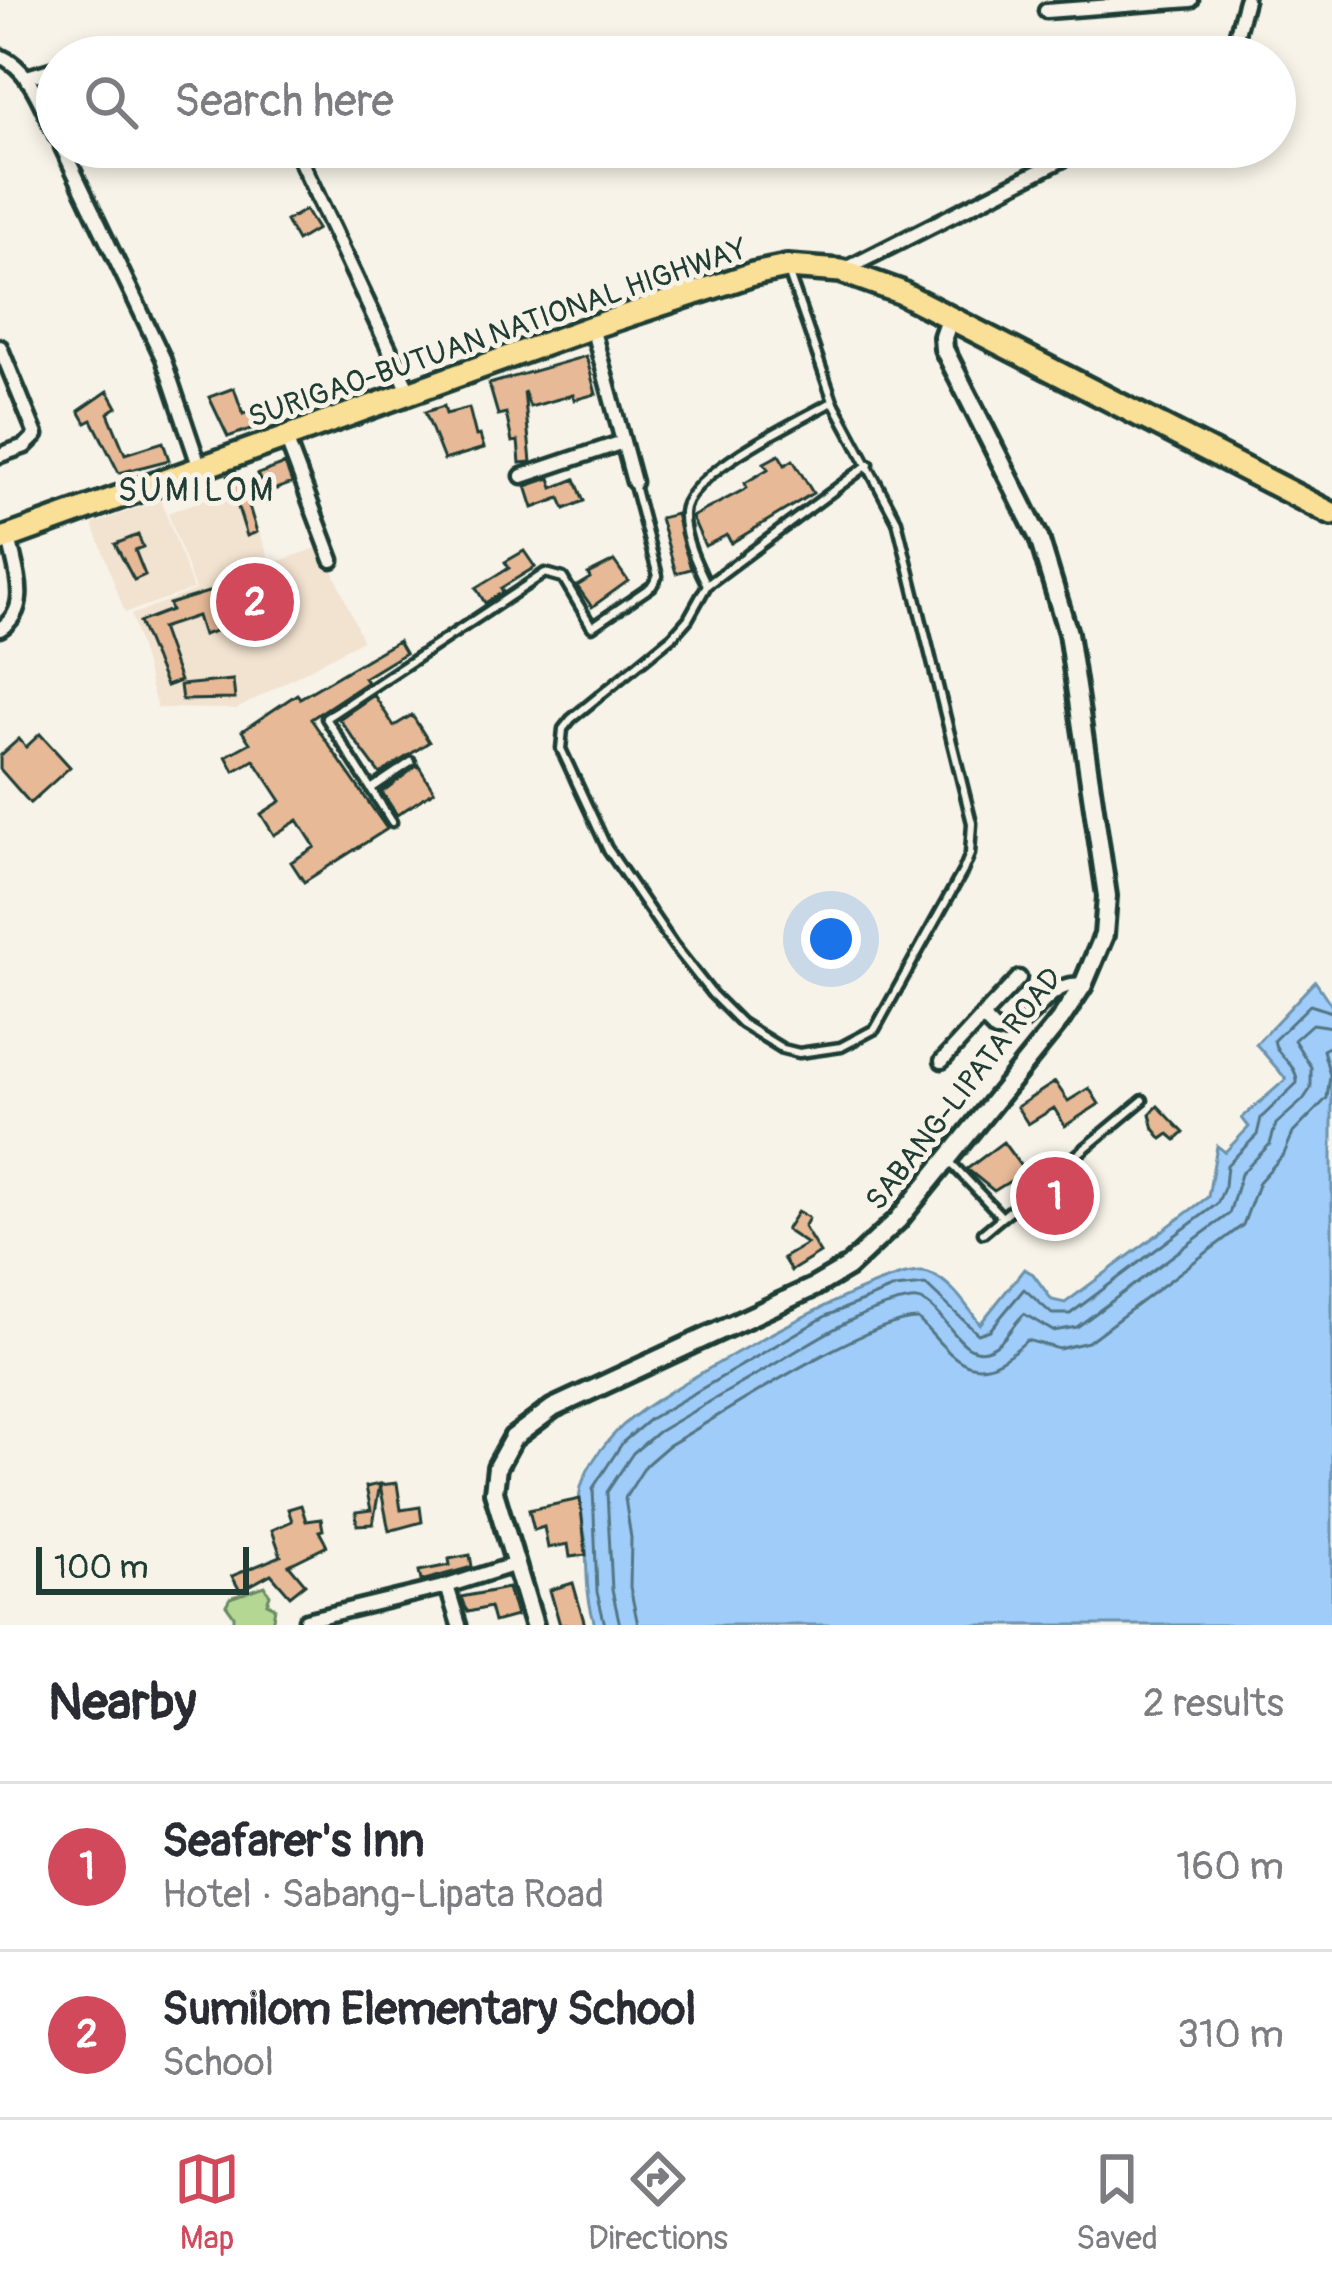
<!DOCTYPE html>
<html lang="en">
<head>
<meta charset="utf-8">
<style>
	body { margin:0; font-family:Pangolin,sans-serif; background:#f2f2f3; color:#2b2b33 }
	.scale { position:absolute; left:36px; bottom:30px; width:213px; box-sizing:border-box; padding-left:12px; border:6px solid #1f3d34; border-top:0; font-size:33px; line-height:42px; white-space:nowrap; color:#1f3d34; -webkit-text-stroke:9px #f7f3e8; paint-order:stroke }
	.you { position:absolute; left:831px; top:939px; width:42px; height:42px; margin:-30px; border:9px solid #fff; border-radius:50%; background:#1a73e8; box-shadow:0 0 0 18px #1a73e833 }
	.badge { display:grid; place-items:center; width:78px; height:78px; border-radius:50%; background:#d1495b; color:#fff; font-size:39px; font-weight:700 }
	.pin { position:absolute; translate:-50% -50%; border:6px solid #fff; box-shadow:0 3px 12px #0006 }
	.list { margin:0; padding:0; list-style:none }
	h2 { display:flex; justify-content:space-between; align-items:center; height:156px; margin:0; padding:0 48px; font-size:51px }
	h2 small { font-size:39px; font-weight:400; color:#7c7c81 }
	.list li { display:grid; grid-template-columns:78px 1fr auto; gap:36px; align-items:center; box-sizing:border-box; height:168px; padding:0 48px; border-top:3px solid #e1e1e2 }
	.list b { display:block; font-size:45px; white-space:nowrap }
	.list p { margin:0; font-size:39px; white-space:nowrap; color:#7c7c81 }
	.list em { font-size:39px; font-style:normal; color:#7c7c81 }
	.icon { flex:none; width:66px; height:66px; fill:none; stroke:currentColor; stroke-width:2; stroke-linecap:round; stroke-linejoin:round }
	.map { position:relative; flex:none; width:1332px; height:1625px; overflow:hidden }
	.search { position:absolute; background:#fff; box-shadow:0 6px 18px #0003; left:36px; right:36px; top:36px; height:132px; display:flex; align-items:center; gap:30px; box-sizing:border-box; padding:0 42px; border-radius:66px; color:#7c7c81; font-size:45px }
	.sheet { height:492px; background:#fff }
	nav { display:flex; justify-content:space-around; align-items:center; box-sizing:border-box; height:168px; border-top:3px solid #e1e1e2; background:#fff; font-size:33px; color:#7c7c81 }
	nav a { display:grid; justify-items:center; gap:6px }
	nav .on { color:#d1495b }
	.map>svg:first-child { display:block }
	.built { fill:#f2e2d0 }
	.green { fill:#b4d893; stroke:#6a8a64; stroke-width:3 }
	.water { fill:#a0ccfa; stroke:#6c93ab; stroke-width:3 }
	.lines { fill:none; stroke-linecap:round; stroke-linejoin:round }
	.shore { stroke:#537683; stroke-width:3 }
	.building { fill:#e7b997; stroke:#1f3d34; stroke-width:3 }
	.lane-casing { stroke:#1f3d34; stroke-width:15 }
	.street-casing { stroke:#1f3d34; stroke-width:21 }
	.secondary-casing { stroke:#1f3d34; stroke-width:26 }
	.highway-casing { stroke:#1f3d34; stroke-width:30 }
	.lane { stroke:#f7f3e8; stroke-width:6 }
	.street { stroke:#f7f3e8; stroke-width:12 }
	.secondary { stroke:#f7f3e8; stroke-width:16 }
	.highway { stroke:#fadf96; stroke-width:21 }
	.labels { text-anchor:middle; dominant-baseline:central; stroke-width:10; stroke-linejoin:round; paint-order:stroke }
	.street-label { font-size:30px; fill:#1f3d34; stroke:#f7f3e8 }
	.neighbourhood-label { font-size:33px; letter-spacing:3px; fill:#1f3d34; stroke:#f7f3e8 }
</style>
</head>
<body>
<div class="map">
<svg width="1332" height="1625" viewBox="0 0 1332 1625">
	<rect width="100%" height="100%" fill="#f7f3e8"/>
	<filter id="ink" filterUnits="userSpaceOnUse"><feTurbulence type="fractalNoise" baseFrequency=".00833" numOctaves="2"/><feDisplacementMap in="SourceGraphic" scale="24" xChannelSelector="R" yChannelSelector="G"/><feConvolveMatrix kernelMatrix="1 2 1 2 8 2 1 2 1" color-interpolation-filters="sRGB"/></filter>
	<g filter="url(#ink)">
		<path class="built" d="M242,485L271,564L323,546L362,640L237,709L157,708L131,615L195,590L168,513Z
			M161,500L193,589L125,613L93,524Z"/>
		<path class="green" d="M265,1586L270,1595L267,1603L275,1607L272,1625H234V1616L226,1605L230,1598Z"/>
		<path class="water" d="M1315,981L1332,1006V1625H595C586,1596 587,1573 586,1544C584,1522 574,1503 583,1481C594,1453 617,1428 641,1411C679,1383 890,1260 928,1273C950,1280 967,1306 980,1324L1024,1269L1033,1274L1052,1300L1065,1303L1208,1197L1217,1146L1225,1152L1249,1127L1242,1118L1286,1079L1256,1044Z"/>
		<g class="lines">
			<path class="shore" d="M605,1625L597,1592L593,1488L623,1442L650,1419L826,1316L894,1288L926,1285L978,1334L990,1330L1024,1289L1052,1314H1070L1217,1204L1225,1186L1227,1165L1257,1135L1261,1118L1297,1083C1298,1064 1276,1057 1274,1040L1310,1005L1332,1012
				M620,1625L612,1590L607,1492L633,1453L658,1432C698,1408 738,1386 778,1362C819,1338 864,1307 911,1300C946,1295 959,1377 1000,1342C1009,1334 1015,1322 1024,1314L1053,1331L1077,1327L1229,1214L1241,1174L1270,1144L1276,1124L1303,1100L1311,1088V1067L1294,1040L1312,1024L1332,1027
				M638,1625L630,1587L631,1538L625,1498L646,1465L668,1446C718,1417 868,1318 918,1319C958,1363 974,1390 1027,1340L1059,1349L1088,1342L1243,1225L1259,1182L1284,1154L1293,1133L1327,1098L1330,1075L1323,1050L1332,1045"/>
		</g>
		<path class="building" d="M305,210L317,229L297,241L286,221Z
			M586,356L596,394L574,400L573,395L530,407L524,391L531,462L520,463L518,441L512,442L506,413L498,415L489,384Z
			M234,388L243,414L256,409L262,425L228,437L209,397Z
			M108,391L117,407L108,413L125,454L163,442L169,460L119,473L92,420L86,423L79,411Z
			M444,406L446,414L469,408L476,436L480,435L484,448L444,460L425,412Z
			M779,455L785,465L793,460L813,493L731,543L727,535L705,546L692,517L747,488L745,483L768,469L764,463Z
			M285,464L292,483L247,500L257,532L247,536L228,476L236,473L242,488L261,480L258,474Z
			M550,478L553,488L575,479L584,501L565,509L560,498L533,508L526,486Z
			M676,514L691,569L676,573L660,518Z
			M138,535L143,547L135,550L145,575L134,580L115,544Z
			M524,551L535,567L501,588L503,592L485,603L476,588L509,568L505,562Z
			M614,561L628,581L592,607L577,586L590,578L588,574Z
			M257,577L269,613L203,635L197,616L161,628L180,681L166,686L139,622L171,610L169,604Z
			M398,641L405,653L364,678L367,682L311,719L387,829L304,882L291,862L315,847L298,820L274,835L261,814L281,801L254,760L234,771L226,756L250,743L242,731L297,694L300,698Z
			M233,680L235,699L182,700L180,685Z
			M374,695L394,726L412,715L429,742L380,774L339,719Z
			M40,734L70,767L30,803L0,769V756L19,739L26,747Z
			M418,765L434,791L397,815L382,792Z
			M1055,1082L1068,1101L1089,1088L1099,1104L1065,1126L1054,1108L1028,1124L1017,1107Z
			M1158,1106L1184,1133L1176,1140L1169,1134L1162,1139L1154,1129L1150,1114Z
			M1003,1142L1025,1172L994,1191L967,1169Z
			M798,1211L809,1218L804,1227L820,1253L791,1271L783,1258L807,1244L786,1230Z
			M397,1483L401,1510L420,1507L422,1522L389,1531L380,1485Z
			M380,1484L373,1524L357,1525L356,1512L371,1510L366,1487Z
			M580,1499L586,1555L570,1557L568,1544L548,1548L544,1527L534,1530L529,1510Z
			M301,1505L306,1521L321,1519L323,1530L319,1531L327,1546L289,1565L305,1584L290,1596L271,1574L240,1591L232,1576L281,1556L272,1530L292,1521L288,1509Z
			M470,1555L472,1567L421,1581L419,1571L450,1565L449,1559Z
			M573,1583L585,1625H560L550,1590Z
			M508,1588L516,1616L494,1622L490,1607L468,1612L465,1608L461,1597Z"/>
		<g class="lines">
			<g class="lane-casing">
				<path id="lane" d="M789,274L833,401L897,521L972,823L970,854L963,871L875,1029L841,1047L799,1053L783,1049L741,1023L712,994L674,946L607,848L561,749L563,729L571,719L673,636L688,619L707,585L869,464
					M707,585C697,565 683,536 684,513C685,474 800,420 832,402
					M371,789L411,762
					M392,822L326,718L545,573L563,578L592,627L652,586L658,576L634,485
					M951,1163L1002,1217
					M983,1233L1143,1100"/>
			</g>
			<g class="street-casing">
				<path id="street" d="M1046,11L1191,0
					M0,56C32,70 42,108 57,137
					M1226,57L1234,44L1246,0
					M27,77L57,68
					M62,147L163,358L200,468
					M294,147L410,393
					M842,271L1087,147
					M592,327L634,482
					M0,347L36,435L25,446L0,455
					M286,438L332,560
					M522,476L623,442
					M0,629C33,608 15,570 9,537
					M1019,978L982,1017L996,1031C1035,1032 1043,979 1083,985
					M942,1061L982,1017
					M447,1586L459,1625
					M306,1620L447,1586L513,1565"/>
			</g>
			<g class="secondary-casing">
				<path id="secondary" d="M534,1625L494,1492L497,1467L513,1438L553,1408L814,1287L848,1267L898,1220L1060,1020L1083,985L1104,935L1107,896L1068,633L1039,538L944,349L943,337L950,317"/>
			</g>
			<g class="highway-casing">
				<path id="highway" d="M0,540L592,327L753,274L787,267L841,271L900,292L1332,514"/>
			</g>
			<use href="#lane" class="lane"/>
			<use href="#street" class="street"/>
			<use href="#secondary" class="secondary"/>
			<use href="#highway" class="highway"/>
		</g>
	</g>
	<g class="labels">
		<g class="street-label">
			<text transform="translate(498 333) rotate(-19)">SURIGAO-BUTUAN NATIONAL HIGHWAY</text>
			<text transform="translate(964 1089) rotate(-52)">SABANG-LIPATA ROAD</text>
		</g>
		<g class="neighbourhood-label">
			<text x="197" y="490">SUMILOM</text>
		</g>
	</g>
</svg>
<div class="scale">100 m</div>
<div class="you"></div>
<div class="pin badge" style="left:1055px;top:1196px">1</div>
<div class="pin badge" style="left:255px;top:602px">2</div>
<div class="search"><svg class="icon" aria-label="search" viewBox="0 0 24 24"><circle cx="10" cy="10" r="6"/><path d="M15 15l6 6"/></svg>Search here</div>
</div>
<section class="sheet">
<h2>Nearby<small>2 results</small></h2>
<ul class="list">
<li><span class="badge">1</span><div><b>Seafarer's Inn</b><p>Hotel · Sabang-Lipata Road</p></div><em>160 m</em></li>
<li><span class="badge">2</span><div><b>Sumilom Elementary School</b><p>School</p></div><em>310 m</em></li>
</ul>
</section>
<nav>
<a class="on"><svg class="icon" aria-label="map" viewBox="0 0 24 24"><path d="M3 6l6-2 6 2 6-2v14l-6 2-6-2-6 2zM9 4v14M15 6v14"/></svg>Map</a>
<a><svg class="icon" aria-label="directions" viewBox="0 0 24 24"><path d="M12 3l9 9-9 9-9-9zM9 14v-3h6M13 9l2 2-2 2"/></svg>Directions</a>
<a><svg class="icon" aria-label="saved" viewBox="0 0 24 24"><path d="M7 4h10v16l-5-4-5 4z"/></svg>Saved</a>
</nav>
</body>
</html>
